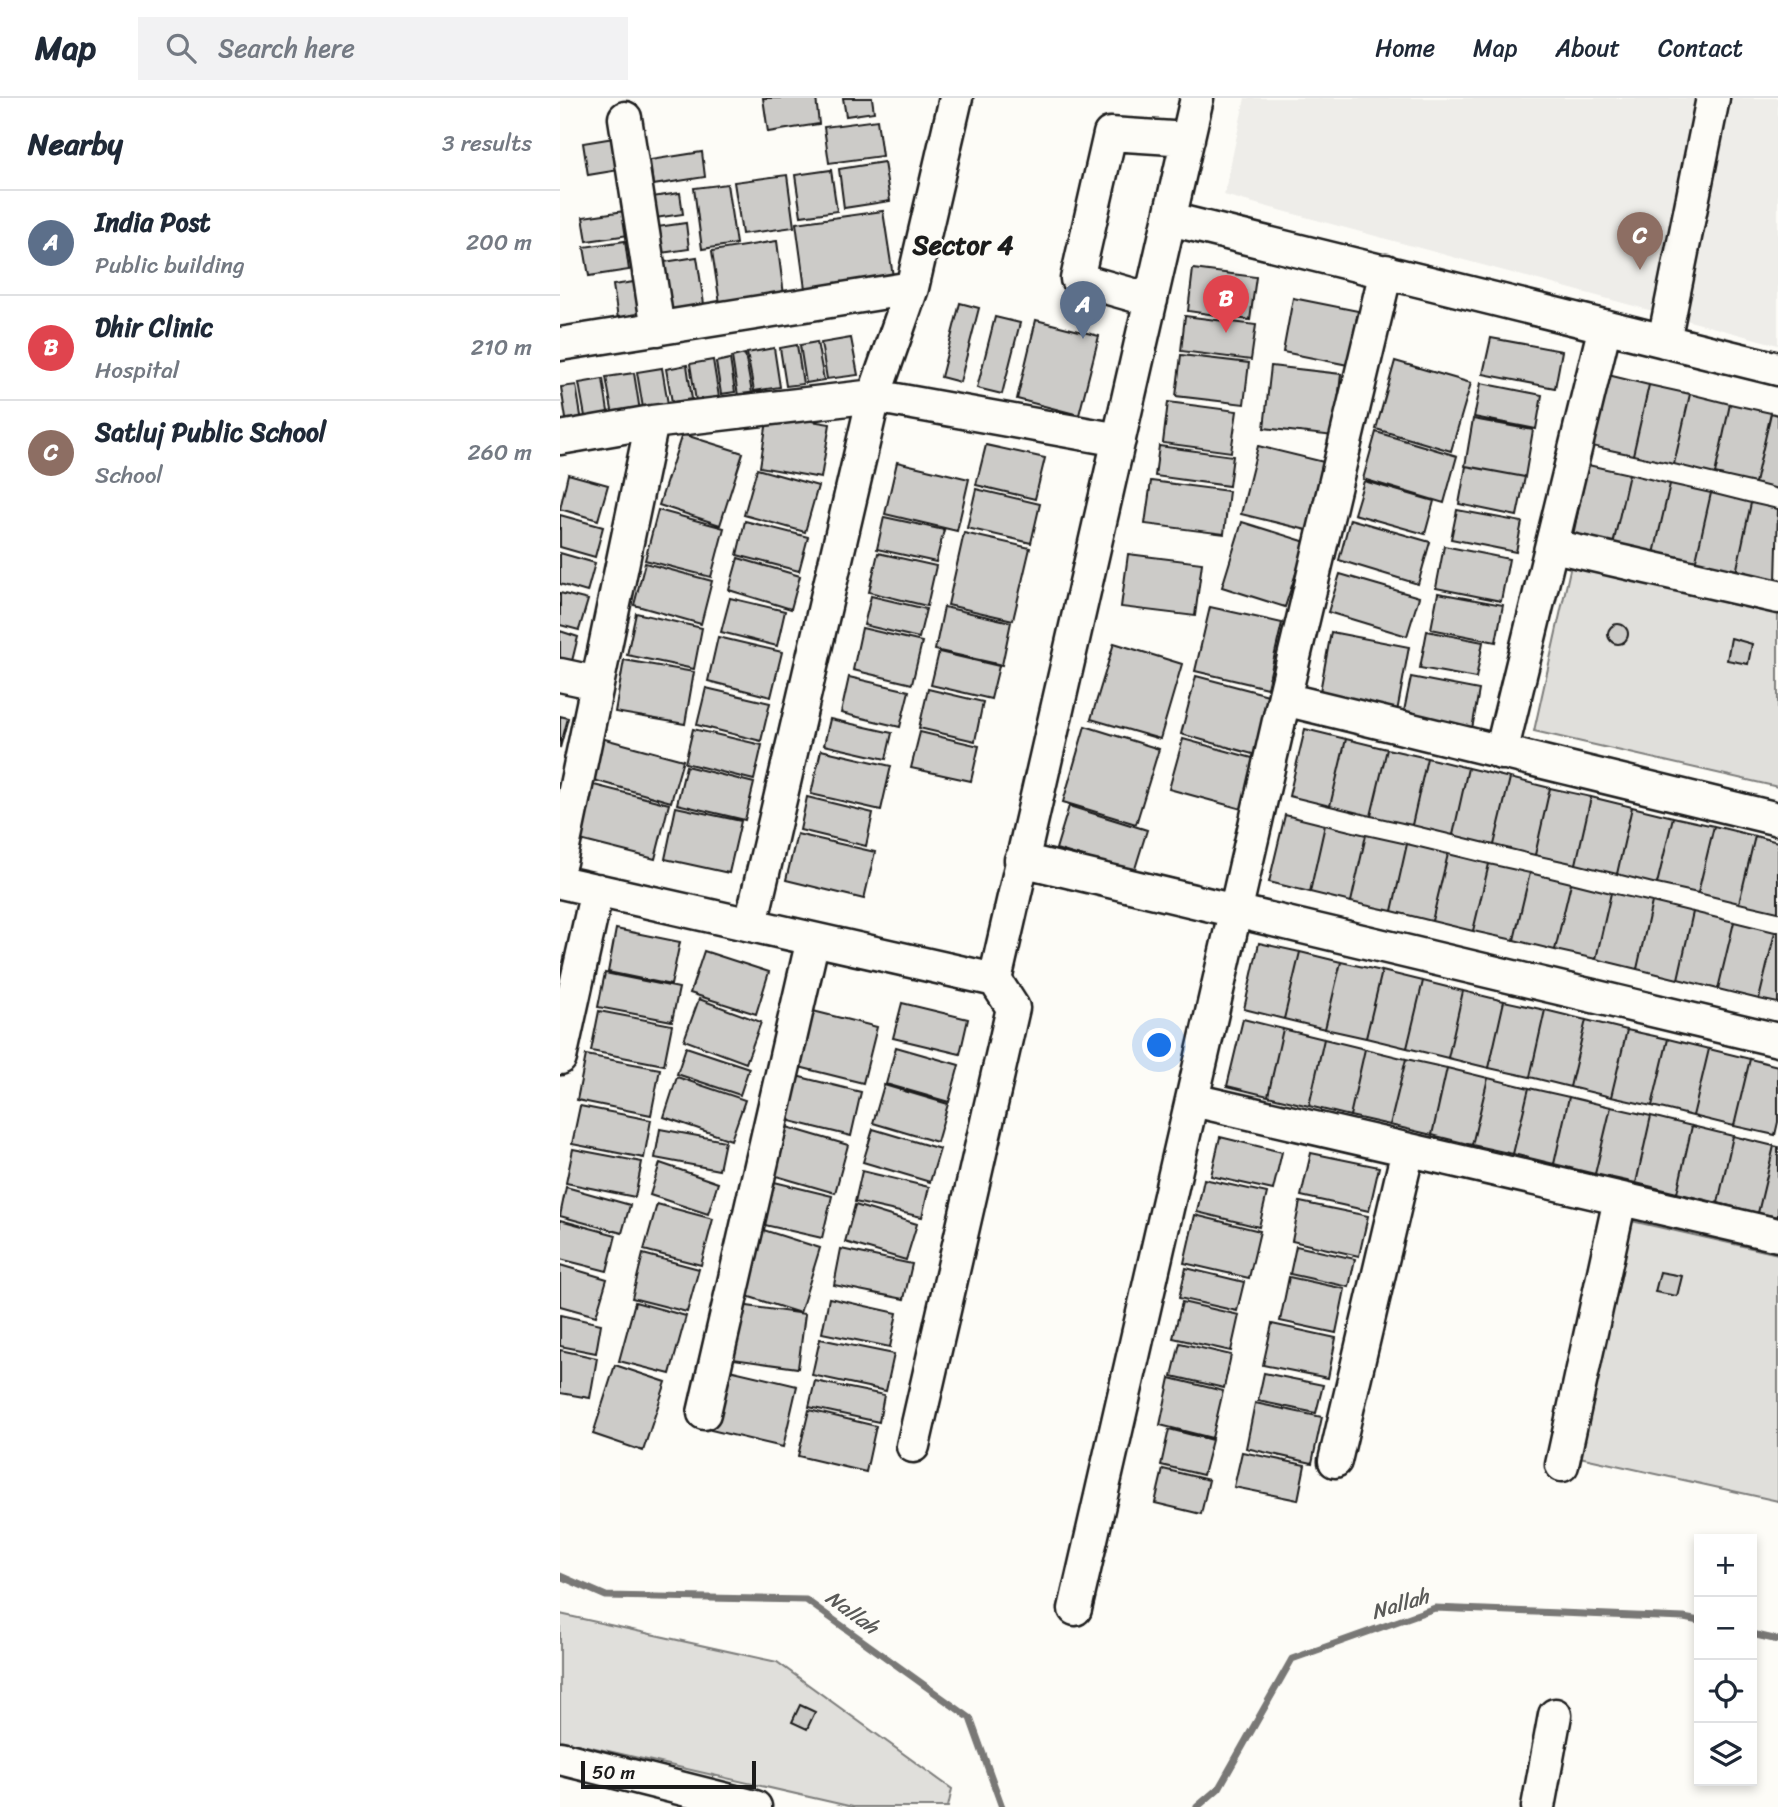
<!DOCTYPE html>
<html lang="en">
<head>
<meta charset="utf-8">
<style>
	body { margin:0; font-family:Sriracha,sans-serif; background:#f2f2f3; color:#1f2937 }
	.controls { position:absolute; right:21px; bottom:21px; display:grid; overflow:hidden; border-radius:0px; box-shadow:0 4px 10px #0003 }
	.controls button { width:63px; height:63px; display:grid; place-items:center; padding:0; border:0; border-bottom:2px solid #e0e1e3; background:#fff; color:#1f2937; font:35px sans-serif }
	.scale { position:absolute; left:21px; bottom:18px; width:175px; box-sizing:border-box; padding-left:7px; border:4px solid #1c1c1c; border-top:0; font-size:19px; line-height:24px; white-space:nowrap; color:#1c1c1c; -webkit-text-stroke:5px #fdfcf7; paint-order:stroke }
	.you { position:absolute; left:600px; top:948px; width:24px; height:24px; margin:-18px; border:5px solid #fff; border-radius:50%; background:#1a73e8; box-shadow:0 0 0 10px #1a73e833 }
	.badge { display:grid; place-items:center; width:46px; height:46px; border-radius:50%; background:#c8321e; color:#fff; font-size:23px; font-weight:700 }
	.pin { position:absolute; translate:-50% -58px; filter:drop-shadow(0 2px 4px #0008) }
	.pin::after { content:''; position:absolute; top:37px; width:24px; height:21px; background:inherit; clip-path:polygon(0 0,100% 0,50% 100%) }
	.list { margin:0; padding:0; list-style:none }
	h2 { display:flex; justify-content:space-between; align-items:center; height:91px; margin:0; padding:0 28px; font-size:30px }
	h2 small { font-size:23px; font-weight:400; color:#747a83 }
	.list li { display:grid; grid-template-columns:46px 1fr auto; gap:21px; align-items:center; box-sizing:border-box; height:105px; padding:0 28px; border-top:2px solid #e0e1e3 }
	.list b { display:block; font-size:26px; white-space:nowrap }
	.list p { margin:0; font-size:23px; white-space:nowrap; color:#747a83 }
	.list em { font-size:23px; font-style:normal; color:#747a83 }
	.icon { flex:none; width:38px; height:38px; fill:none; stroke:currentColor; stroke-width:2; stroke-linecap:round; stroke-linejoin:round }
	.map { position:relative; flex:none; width:1218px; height:1709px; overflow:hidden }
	header { display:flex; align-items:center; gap:42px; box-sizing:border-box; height:98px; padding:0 35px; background:#fff; border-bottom:2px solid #e0e1e3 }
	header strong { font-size:33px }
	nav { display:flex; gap:38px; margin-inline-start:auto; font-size:24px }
	.search { width:490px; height:63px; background:#f2f2f3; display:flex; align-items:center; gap:18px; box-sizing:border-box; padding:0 24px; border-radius:0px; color:#747a83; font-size:26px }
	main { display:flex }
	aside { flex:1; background:#fff }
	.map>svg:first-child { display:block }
	.built { fill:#eeede9 }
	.green { fill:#e0dfdb; stroke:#7e7e7c; stroke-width:2 }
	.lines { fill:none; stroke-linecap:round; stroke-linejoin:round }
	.stream { stroke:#797876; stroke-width:7 }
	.building { fill:#cccbc8; stroke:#1c1c1c; stroke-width:2 }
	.minor-casing { stroke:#1c1c1c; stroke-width:37 }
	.minor { stroke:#fdfcf7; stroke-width:32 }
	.labels { text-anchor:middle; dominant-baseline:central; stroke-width:6; stroke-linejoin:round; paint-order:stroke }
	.water-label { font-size:21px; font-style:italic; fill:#5a5a58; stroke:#fdfcf7 }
	.district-label { font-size:26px; font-weight:bold; fill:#1c1c1c; stroke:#fdfcf7 }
</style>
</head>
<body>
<header>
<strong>Map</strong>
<div class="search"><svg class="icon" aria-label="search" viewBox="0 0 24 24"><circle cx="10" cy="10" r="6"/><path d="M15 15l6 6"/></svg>Search here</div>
<nav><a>Home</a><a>Map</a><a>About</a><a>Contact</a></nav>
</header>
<main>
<aside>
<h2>Nearby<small>3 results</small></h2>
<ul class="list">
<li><span class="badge" style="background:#5c6f8a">A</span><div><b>India Post</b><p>Public building</p></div><em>200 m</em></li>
<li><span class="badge" style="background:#e0444e">B</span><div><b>Dhir Clinic</b><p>Hospital</p></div><em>210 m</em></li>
<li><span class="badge" style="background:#8d6e63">C</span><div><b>Satluj Public School</b><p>School</p></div><em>260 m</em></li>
</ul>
</aside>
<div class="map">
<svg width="1218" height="1709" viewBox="0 0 1218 1709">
	<rect width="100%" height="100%" fill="#fdfcf7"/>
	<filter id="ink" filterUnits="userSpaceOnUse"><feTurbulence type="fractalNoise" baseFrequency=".0143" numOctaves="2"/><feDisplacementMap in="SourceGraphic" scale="14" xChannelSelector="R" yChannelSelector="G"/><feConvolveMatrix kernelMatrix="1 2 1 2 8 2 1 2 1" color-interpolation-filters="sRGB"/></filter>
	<g filter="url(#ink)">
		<path class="built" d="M685,0H1218V247L664,97Z"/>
		<path class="green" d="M1011,467L1218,515V689L974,633Z
			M1067,1122L1218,1156V1403L1015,1358Z
			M0,1516L217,1564L392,1691L388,1709H293L0,1642Z"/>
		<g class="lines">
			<path class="stream" d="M0,1478L46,1498L246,1502L410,1620L442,1709
				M1192,1536L1218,1542
				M637,1709L659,1690L732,1561L875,1510L1124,1520L1139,1523"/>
		</g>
		<path class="building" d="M203,0H256L259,26L208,34Z
			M283,0H312L314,14L286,18Z
			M317,22L322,58L269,65L264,29Z
			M60,39L65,71L28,77L23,45Z
			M142,54L145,79L93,87L90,62Z
			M324,64L330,103L284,110L279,71Z
			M271,72L277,113L241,118L235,77Z
			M227,77L234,129L182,136L174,84Z
			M167,86L176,146L142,151L134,90Z
			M120,95L123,116L88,121L85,100Z
			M65,113L69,137L27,143L23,119Z
			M323,113L334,185L246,198L236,125Z
			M126,125L129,151L94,156L90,130Z
			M65,143L69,172L29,178L24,149Z
			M217,143L224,197L160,206L152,153Z
			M137,159L145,213L99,220L91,166Z
			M633,171L696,179L690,222L628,213Z
			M81,183L86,217L58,221L53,187Z
			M733,200L798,213L788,267L723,254Z
			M400,205L419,210L400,284L381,279Z
			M625,218L696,227L691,262L621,253Z
			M435,219L460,225L442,296L417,290Z
			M476,222L539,238L519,317L457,301Z
			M291,240L298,277L267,281L261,245Z
			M931,240L1002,253L995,290L923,276Z
			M257,244L264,282L246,285L240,247Z
			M237,247L243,286L226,288L220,250Z
			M214,250L220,289L194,293L187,255Z
			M185,256L192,295L178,298L172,259Z
			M621,257L689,265L684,306L616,298Z
			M170,261L175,294L161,296L156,264Z
			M153,262L159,299L136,303L130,266Z
			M835,263L911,285L891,353L816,331Z
			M127,267L132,301L112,304L106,271Z
			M711,268L781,276L774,338L704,330Z
			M102,270L108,306L83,310L77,274Z
			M74,275L80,313L53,318L46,279Z
			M1048,277L1089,287L1073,357L1032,348Z
			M43,281L49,320L26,324L19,285Z
			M921,285L982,297L976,331L914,319Z
			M16,287L22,324L7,327L1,289Z
			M1089,287L1130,296L1114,366L1073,357Z
			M1130,296L1170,306L1155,376L1114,366Z
			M608,304L677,313L671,354L603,345Z
			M1170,306L1211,315L1195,385L1155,376Z
			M1211,315L1218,317V391L1195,385Z
			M208,316L270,326L261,380L200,369Z
			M913,321L973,332L965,379L905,368Z
			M816,334L897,358L884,405L803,381Z
			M122,336L183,355L160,427L99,407Z
			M426,347L485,360L475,401L416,387Z
			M599,348L673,358L669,388L595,378Z
			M698,348L772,366L755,434L681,416Z
			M337,364L409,381L397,433L325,416Z
			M1028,367L1069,376L1053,447L1013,437Z
			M906,368L965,379L957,418L899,406Z
			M197,371L258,388L245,434L184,417Z
			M8,376L48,387L38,422L0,411Z
			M1069,376L1110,386L1094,456L1053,447Z
			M591,383L669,393L664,436L585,426Z
			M804,383L874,403L865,436L794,416Z
			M1110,386L1151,395L1135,466L1094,456Z
			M416,391L480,406L471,445L407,430Z
			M1151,395L1191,405L1176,475L1135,466Z
			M1191,405L1218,411L1216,484L1176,475Z
			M98,412L164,430L151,479L85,462Z
			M897,412L962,424L956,454L891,441Z
			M0,417L43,429L35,459L0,449Z
			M324,419L384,432L376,464L317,451Z
			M790,421L870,444L858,486L779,462Z
			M185,423L248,439L239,473L177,457Z
			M682,424L746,444L725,509L662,489Z
			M404,435L470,450L453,522L388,507Z
			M884,448L949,461L941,503L876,490Z
			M0,455L35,465L27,494L0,486Z
			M318,455L376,468L367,508L309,494Z
			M568,456L642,465L635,518L561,509Z
			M178,460L240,478L231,511L169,492Z
			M85,465L152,483L141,526L74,507Z
			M780,476L859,499L847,538L768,514Z
			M0,495L28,502L19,532L0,527Z
			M878,495L943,507L936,544L871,531Z
			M311,498L366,511L359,540L304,527Z
			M170,500L225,513L217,548L161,534Z
			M384,509L451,524L442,567L375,552Z
			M650,509L722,525L707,590L635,573Z
			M76,515L142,530L134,571L67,557Z
			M1048 536a10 10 0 1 1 20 0a10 10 0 1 1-20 0Z
			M302,530L362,544L352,586L293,572Z
			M0,533L18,539L11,567L0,565Z
			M867,533L923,544L916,580L860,570Z
			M771,534L849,549L837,614L759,599Z
			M158,539L222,554L211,599L148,583Z
			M1171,540L1192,546L1188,566L1167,562Z
			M554,545L622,566L600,641L531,621Z
			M379,554L439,568L431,601L371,587Z
			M64,562L134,574L125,626L55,614Z
			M636,578L712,598L696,657L621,636Z
			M289,579L349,593L340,629L281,615Z
			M851,579L919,592L912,631L843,618Z
			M146,590L210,605L201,643L137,627Z
			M368,591L423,604L415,643L359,630Z
			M0,618L8,620L0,650Z
			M270,621L332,635L326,661L264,647Z
			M525,628L599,651L576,726L503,704Z
			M133,631L202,647L194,682L125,665Z
			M745,631L786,641L770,708L729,698Z
			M360,634L419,648L411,683L351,670Z
			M41,640L123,662L111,704L30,681Z
			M623,641L696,661L682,711L609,691Z
			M786,641L827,651L811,718L770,708Z
			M827,651L867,660L852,727L811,718Z
			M261,652L331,668L321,712L251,696Z
			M867,660L908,670L893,737L852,727Z
			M126,668L194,685L185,722L117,706Z
			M908,670L950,680L934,747L893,737Z
			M950,680L990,690L975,757L934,747Z
			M30,686L109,706L95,761L16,741Z
			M990,690L1031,699L1016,766L975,757Z
			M247,699L313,715L306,748L240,732Z
			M1031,699L1072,709L1057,776L1016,766Z
			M509,708L587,732L574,774L496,751Z
			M116,709L181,723L169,775L105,761Z
			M1072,709L1113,719L1097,786L1057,776Z
			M725,717L765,727L750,794L709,784Z
			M1113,719L1154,728L1138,795L1097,786Z
			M765,727L806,737L791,804L750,794Z
			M1154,728L1195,738L1179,805L1138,795Z
			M237,736L315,754L304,801L226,782Z
			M806,737L847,746L832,813L791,804Z
			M1195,738L1218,744V814L1179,805Z
			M847,746L888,756L872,823L832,813Z
			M888,756L929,766L913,833L872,823Z
			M929,766L970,775L954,842L913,833Z
			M970,775L1011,785L995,852L954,842Z
			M1011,785L1051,795L1036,861L995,852Z
			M1051,795L1092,804L1077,871L1036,861Z
			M1092,804L1133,814L1118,881L1077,871Z
			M1133,814L1174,824L1158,891L1118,881Z
			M1174,824L1215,834L1199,901L1158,891Z
			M56,831L120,844L111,887L48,874Z
			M1215,834H1218V905L1199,901Z
			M699,845L740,854L724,921L684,911Z
			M144,853L209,874L196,916L130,895Z
			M740,854L781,864L765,931L724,921Z
			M781,864L822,873L806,940L765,931Z
			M822,873L863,883L847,950L806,940Z
			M45,875L119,890L112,923L38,909Z
			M863,883L903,893L888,960L847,950Z
			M903,893L944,903L929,970L888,960Z
			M139,901L201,924L186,965L124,942Z
			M944,903L985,912L970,979L929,970Z
			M342,905L408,921L400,956L333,940Z
			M245,911L317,929L303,985L231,967Z
			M985,912L1026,922L1010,989L970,979Z
			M39,913L112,927L104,967L31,953Z
			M683,921L723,931L708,998L667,988Z
			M1026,922L1067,932L1051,999L1010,989Z
			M723,931L764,941L749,1008L708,998Z
			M1067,932L1108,941L1092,1008L1051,999Z
			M764,941L805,951L790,1018L749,1008Z
			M1108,941L1149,951L1133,1018L1092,1008Z
			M126,949L189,970L180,997L117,976Z
			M336,949L399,967L389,1004L326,986Z
			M805,951L846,961L830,1027L790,1018Z
			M1149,951L1190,961L1174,1028L1133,1018Z
			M26,957L100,971L91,1017L17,1002Z
			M846,961L887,970L872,1037L830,1027Z
			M1190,961L1218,968V1024L1215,1037L1174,1028Z
			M887,970L928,980L912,1047L872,1037Z
			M232,977L301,994L291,1038L222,1021Z
			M117,979L185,1002L171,1042L104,1019Z
			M928,980L969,990L953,1056L912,1047Z
			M324,987L388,1006L377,1044L313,1025Z
			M969,990L1009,999L994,1066L953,1056Z
			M1009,999L1051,1009L1035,1076L994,1066Z
			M20,1008L91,1022L84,1060L12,1046Z
			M1051,1009L1091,1018L1076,1085L1035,1076Z
			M1091,1018L1132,1028L1117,1095L1076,1085Z
			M220,1027L288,1047L275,1095L206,1075Z
			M1132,1028L1173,1038L1158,1105L1117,1095Z
			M100,1031L165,1043L159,1072L95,1060Z
			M313,1031L380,1051L370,1084L303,1064Z
			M1173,1038L1214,1048L1198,1115L1158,1105Z
			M660,1039L722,1054L713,1092L651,1078Z
			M1214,1048L1218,1049V1119L1198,1115Z
			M13,1051L82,1064L75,1099L6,1085Z
			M751,1055L819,1069L809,1113L741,1098Z
			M100,1065L158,1085L148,1116L90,1097Z
			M302,1073L369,1089L362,1119L295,1104Z
			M202,1081L272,1098L262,1140L192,1124Z
			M644,1081L707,1095L699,1129L637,1114Z
			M6,1089L70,1107L62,1135L0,1118Z
			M740,1104L808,1118L799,1158L732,1143Z
			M97,1106L153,1121L141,1167L84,1152Z
			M295,1107L357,1126L346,1162L285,1144Z
			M635,1117L700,1133L689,1180L624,1165Z
			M0,1122L56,1137L47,1173L0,1161Z
			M194,1129L260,1150L240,1215L174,1194Z
			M736,1148L795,1161L789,1189L730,1176Z
			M281,1151L352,1166L344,1201L274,1187Z
			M83,1156L139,1171L127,1214L72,1200Z
			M0,1167L47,1181L36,1218L0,1208Z
			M626,1170L684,1184L677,1213L619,1200Z
			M1100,1174L1122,1178L1117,1198L1095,1194Z
			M729,1179L785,1191L776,1235L720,1223Z
			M269,1200L337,1215L330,1249L262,1235Z
			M75,1204L126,1218L110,1276L59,1263Z
			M622,1204L679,1217L671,1253L613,1240Z
			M173,1206L245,1216L238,1270L166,1260Z
			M0,1217L41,1226L36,1255L0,1248Z
			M712,1226L776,1240L768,1280L703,1267Z
			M260,1241L334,1256L326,1293L252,1277Z
			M620,1245L671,1257L664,1290L612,1278Z
			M0,1252L37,1260L30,1300L0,1295Z
			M55,1267L106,1284L83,1353L33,1336Z
			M165,1271L237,1288L223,1349L151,1332Z
			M704,1275L763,1287L756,1315L698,1303Z
			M610,1280L663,1293L652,1340L600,1327Z
			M255,1283L324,1297L319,1324L249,1309Z
			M695,1305L762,1319L752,1365L686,1350Z
			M249,1312L316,1328L306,1374L238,1358Z
			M609,1331L652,1342L643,1377L601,1367Z
			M682,1354L745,1367L738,1402L674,1389Z
			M603,1371L649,1382L641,1416L595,1405Z
			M240,1607L255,1614L247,1631L232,1624Z"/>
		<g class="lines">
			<g class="minor-casing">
				<path id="minor" d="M65,20L98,231
					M610,121L1218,271
					M591,202L517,181L550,36L628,41
					M1104,243L1153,0
					M0,246L352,190
					M0,340L92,324L314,298L559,342
					M993,448L1218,499
					M0,577L37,585
					M724,601L1218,721
					M941,655L1045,228
					M461,762L1218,942
					M0,764L92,324
					M0,784L435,882L453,910L353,1348
					M191,826L314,298L352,190L396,0
					M435,882L637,0
					M0,960L37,792
					M633,1002L1218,1137
					M144,1315L253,841
					M775,1363L848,1052
					M1002,1367L1060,1101
					M515,1511L724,601L826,173
					M0,1660L195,1709
					M978,1709L995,1617"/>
			</g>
			<use href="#minor" class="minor"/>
		</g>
	</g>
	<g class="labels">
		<g class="water-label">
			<text transform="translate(840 1506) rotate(-17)">Nallah</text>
			<text transform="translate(292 1514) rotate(36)">Nallah</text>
		</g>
		<g class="district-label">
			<text x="403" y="147">Sector 4</text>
		</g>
	</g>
</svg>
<div class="controls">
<button>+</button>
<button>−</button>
<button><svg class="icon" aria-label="locate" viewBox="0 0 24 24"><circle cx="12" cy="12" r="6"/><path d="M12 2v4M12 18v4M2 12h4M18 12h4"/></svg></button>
<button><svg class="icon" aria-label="layers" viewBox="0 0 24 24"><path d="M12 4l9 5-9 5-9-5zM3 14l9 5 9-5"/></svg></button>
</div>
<div class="scale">50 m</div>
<div class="you"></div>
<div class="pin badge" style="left:523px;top:241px;background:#5c6f8a">A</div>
<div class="pin badge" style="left:666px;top:235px;background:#e0444e">B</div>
<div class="pin badge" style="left:1080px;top:172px;background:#8d6e63">C</div>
</div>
</main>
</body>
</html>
